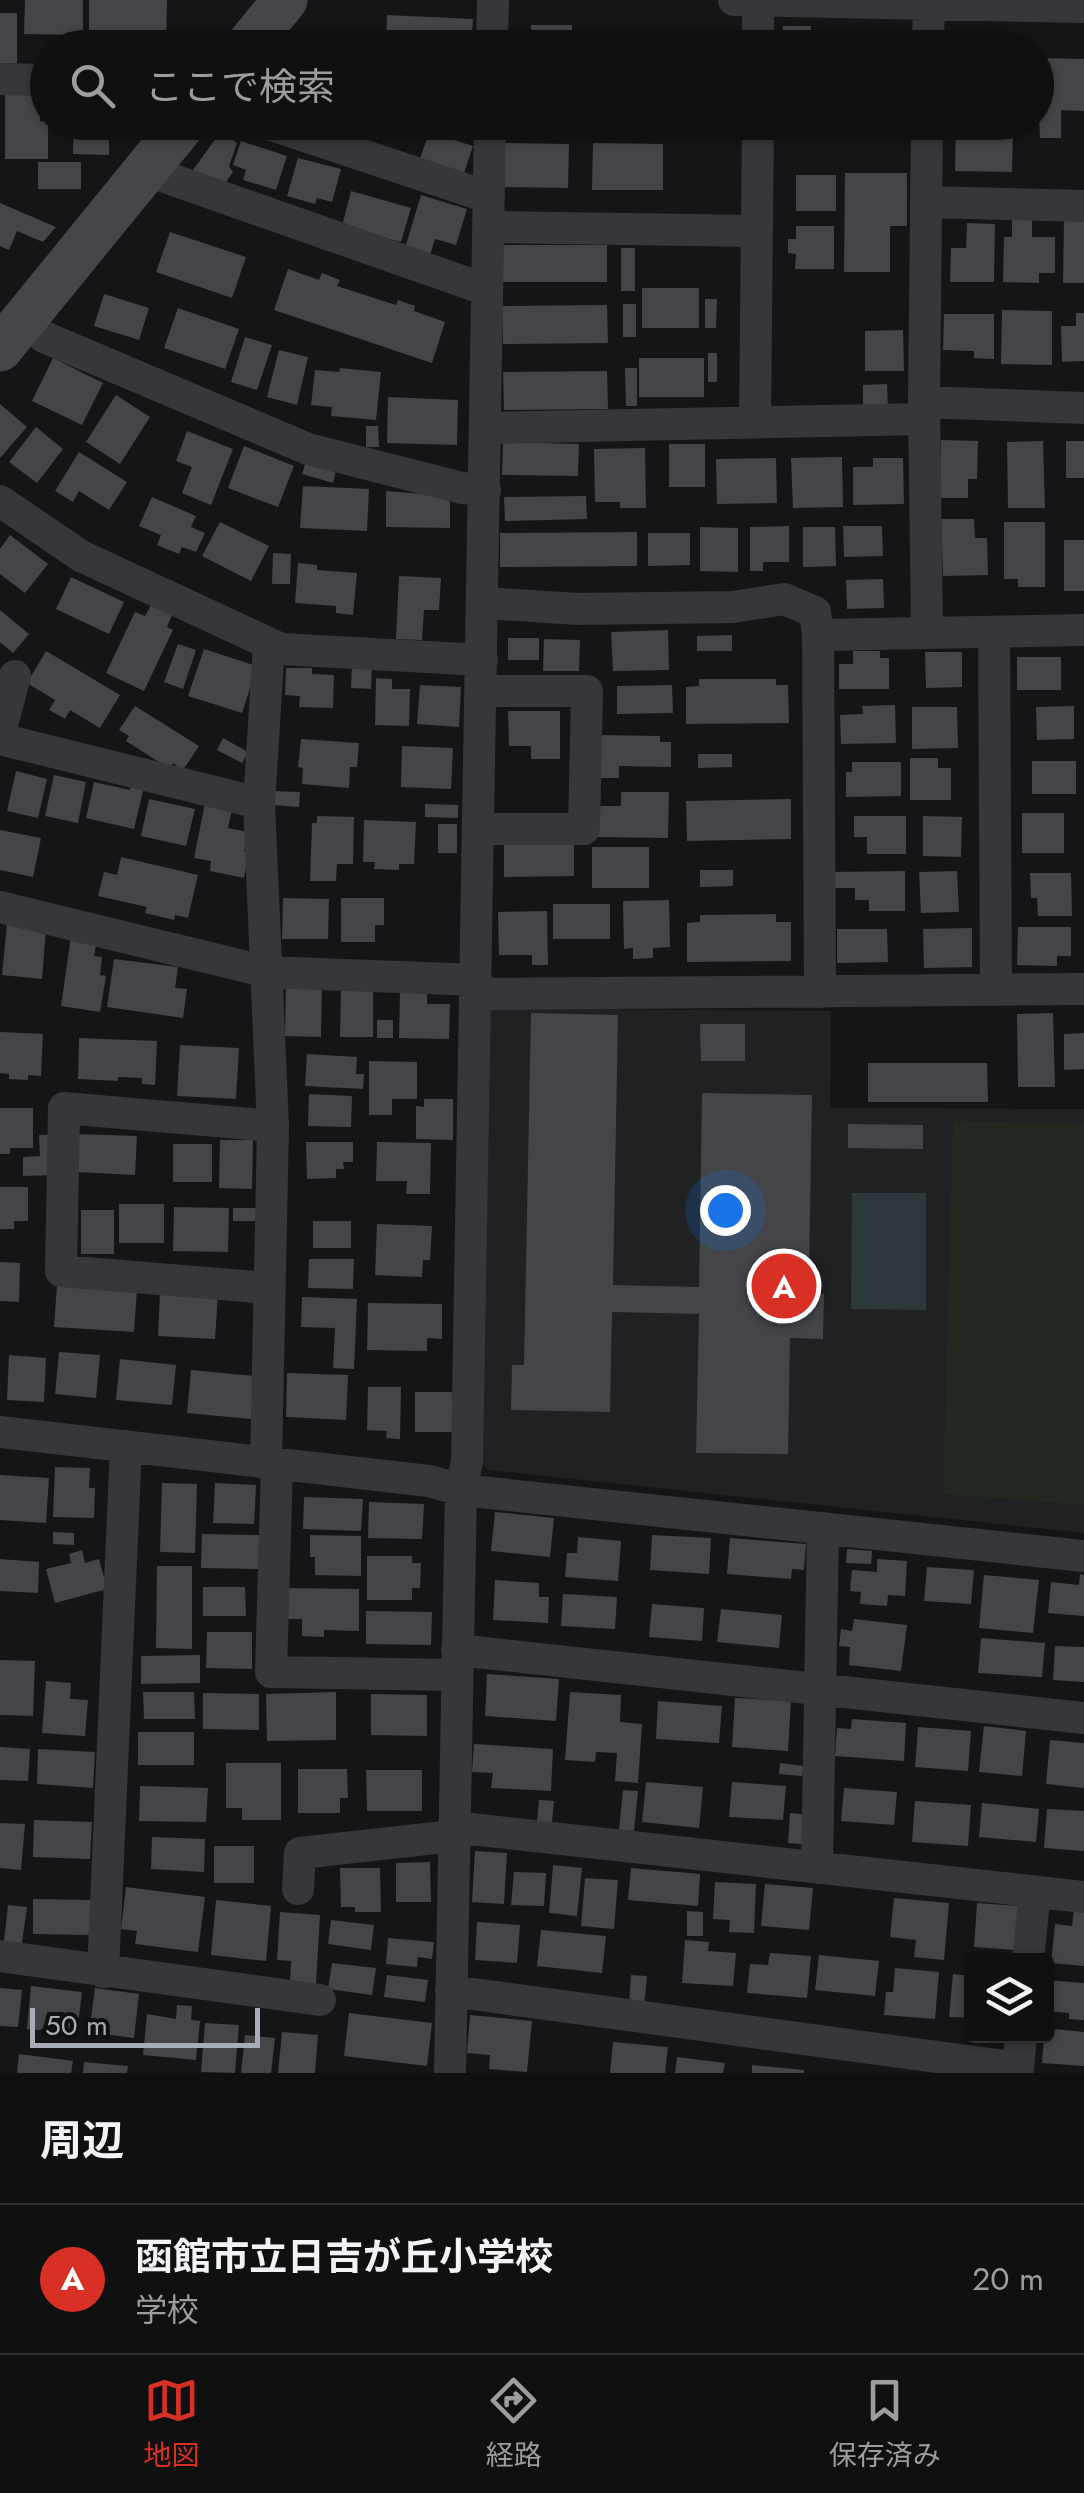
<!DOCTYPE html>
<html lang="ja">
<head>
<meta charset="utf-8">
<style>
	body { margin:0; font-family:Jost,"Noto Sans JP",sans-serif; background:#1d1e1e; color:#f1f3f6 }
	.controls { position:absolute; right:30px; bottom:30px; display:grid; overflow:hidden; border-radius:10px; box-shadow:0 2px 8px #0004 }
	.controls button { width:90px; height:90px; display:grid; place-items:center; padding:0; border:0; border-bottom:2px solid #2f3030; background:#0f1010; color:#f1f3f6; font:50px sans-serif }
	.scale { position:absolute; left:30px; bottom:25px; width:230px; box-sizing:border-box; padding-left:10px; border:5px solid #a6adb6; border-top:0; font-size:28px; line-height:35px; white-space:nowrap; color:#a6adb6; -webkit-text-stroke:8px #0f1011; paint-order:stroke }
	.you { position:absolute; left:725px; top:1210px; width:35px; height:35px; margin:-25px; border:8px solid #fff; border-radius:50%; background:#1a73e8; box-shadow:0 0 0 15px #1a73e833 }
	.badge { display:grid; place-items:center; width:65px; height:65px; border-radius:50%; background:#d93025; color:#fff; font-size:32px; font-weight:700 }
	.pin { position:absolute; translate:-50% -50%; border:5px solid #fff; box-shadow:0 2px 10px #0006 }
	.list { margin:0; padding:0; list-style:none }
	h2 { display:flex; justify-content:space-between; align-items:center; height:130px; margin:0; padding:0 40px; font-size:42px }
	h2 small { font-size:32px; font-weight:400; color:#9b9d9f }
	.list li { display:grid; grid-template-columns:65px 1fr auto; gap:30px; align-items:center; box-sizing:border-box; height:150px; padding:0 40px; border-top:2px solid #2f3030 }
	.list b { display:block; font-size:38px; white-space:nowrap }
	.list p { margin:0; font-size:32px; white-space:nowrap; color:#9b9d9f }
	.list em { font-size:32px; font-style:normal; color:#9b9d9f }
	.icon { flex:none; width:55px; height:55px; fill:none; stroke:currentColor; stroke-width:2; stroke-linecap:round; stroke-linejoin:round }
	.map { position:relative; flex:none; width:1084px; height:2073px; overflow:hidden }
	.search { position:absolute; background:#0f1010; box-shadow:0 2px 8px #0004; left:30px; right:30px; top:30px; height:110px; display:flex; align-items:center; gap:25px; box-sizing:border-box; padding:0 35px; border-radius:55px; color:#9b9d9f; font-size:38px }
	.sheet { height:280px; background:#0f1010 }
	nav { display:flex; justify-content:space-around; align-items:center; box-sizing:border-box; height:140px; border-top:2px solid #2f3030; background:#0f1010; font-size:28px; color:#9b9d9f }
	nav a { display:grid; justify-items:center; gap:5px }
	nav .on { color:#d93025 }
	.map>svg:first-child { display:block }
	.built { fill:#202123 }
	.green { fill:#212921 }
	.water { fill:#2d373c }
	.building { fill:#434549 }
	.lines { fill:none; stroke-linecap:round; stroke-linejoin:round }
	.street { stroke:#35373b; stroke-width:32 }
	.secondary { stroke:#44464b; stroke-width:45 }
</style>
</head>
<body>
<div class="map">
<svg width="1084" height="2073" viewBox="0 0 1084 2073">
	<rect width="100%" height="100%" fill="#141516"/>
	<path class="built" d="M493,1008L831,1011L830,1108L1084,1109V1533L488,1470L481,1464L487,1015Z"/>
	<path class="green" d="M953,1121L1084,1124V1505L943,1494Z"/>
	<path class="water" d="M852,1193H926V1310L851,1309Z"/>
	<path class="building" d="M25,0H83V35L24,34Z
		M89,0H167L166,47L89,45Z
		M0,13H17V63H0Z
		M387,15L473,19L471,48H396L397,42L386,41Z
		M531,25H572V46L531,45Z
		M783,26H811V48H783Z
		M1036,58L1084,59V111L1061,110V138H1040Z
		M5,93H41L40,121L48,122V159H5Z
		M74,122H109V155L73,154Z
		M604,122H652L651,135L604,134Z
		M956,122H1013L1012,172L955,171Z
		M221,131L237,143L229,166L233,172L221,189L188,177Z
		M429,132L473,146L462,179L418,165Z
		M241,141L287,156L276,190L243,180L246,170L233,165Z
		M505,143L569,144L568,188L504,187Z
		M593,143L663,144V190H592Z
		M298,158L341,169L332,202L317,198L315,204L287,196Z
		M38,162H81V189H38Z
		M845,173H907V226H890V272H844Z
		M796,175H836V211H796Z
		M351,191L411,208L401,242L342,226Z
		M421,195L467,209L456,245L435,239L430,255L405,248Z
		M0,203L56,227L43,242L17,231L9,250L0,246Z
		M1012,218H1032V237H1055V273H1039V283L1003,282L1004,237H1012Z
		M1064,220L1084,221V283H1063Z
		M967,223L995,224L994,282H950L951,248H966Z
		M796,226H834V269H795L796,254L788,253V239H796Z
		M170,232L246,257L232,298L156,272Z
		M503,245H607V282H503Z
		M621,248H635V291H621Z
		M288,269L319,280L322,273L340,280L337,286L396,305L398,300L415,306L414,311L445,322L432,363L274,310Z
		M642,288H699V328H642Z
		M104,294L149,308L139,340L94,326Z
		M705,299H717L716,328H705Z
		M623,304H636V337H623Z
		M607,305L608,343L503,344L502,306Z
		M178,308L239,329L225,369L164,348Z
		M1002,310L1052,311V365L1001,364Z
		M1076,313H1084V361L1062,362L1061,326H1076Z
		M944,314H994V359L974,358V351L943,350Z
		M903,330L904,371H865V331Z
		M245,337L272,345L257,390L231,382Z
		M279,350L308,357L297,405L267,397Z
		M708,353H717V382H708Z
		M53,358L103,383L82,425L32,401Z
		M639,358H704V397H639Z
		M340,368L381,372L376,420L331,416L332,407L311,405L315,370L339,372Z
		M625,368H637V406H626Z
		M607,371L608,409L504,410L503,372Z
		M887,384L888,408H863V385Z
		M116,395L150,417L120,464L86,442Z
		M388,397L458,400L457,445L387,443Z
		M0,404L27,427L0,458Z
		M366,426H378L379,447H366Z
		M36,427L63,449L37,483L9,462Z
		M187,431L233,449L211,505L182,493L192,467L176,461Z
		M941,440L978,441L977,479H968V498H940Z
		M1043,441L1045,508H1008L1007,442Z
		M1066,441H1084V478H1066Z
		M503,442L579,444L578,476L502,475Z
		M669,444H705V487H669Z
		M244,446L294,466L278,507L228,488Z
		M645,448L646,508H620V502H595L594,449Z
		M79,452L127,482L109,510L79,491L73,502L55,491Z
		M842,457L843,507L793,508L791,458Z
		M307,458L337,466L333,483L302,474Z
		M776,458L777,503L717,504L716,459Z
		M873,458H903L904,504L853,505V467H873Z
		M303,486L369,489L367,531L300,528Z
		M386,491L450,496V528L386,527Z
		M586,496L587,519L505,521L504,497Z
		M152,497L196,516L191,527L205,533L196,552L182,547L179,554L157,545L161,535L139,526Z
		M941,519H974L975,538H987L988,575L943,576Z
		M220,522L269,546L251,581L202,556Z
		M1004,522H1045V587H1018V579H1004Z
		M789,526V562H763V571H750V527Z
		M843,526H882L883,556L844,557Z
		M700,527L738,528V572L700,571Z
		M803,527H835L836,566L803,567Z
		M637,532V566L500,567V533Z
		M648,533H690V565L648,566Z
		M10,535L48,564L25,593L0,574V549Z
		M1064,540H1084V591H1064Z
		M273,553L291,554L290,584H272Z
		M298,563L317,565V570L357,573L353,615L336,613V606L295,603Z
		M399,576L441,578L439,610H424L422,640L396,639Z
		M71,577L124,602L109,634L56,609Z
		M883,579L884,608L847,609L846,580Z
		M151,605L172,615L167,627L173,630L144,691L106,673L135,612L145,616Z
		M0,610L29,634L13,653L0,642Z
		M668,630L669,670L613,671L611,632Z
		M732,635V651H697V636Z
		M508,638H539V660H508Z
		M544,639L580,640L579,671H543Z
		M178,644L196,650L183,689L164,682Z
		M204,649L257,666L242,713L188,696Z
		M46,651L120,695L100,728L70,710L65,719L49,710L55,700L27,683Z
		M853,651H880V658H889V689H839V664H853Z
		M925,652H962V687L926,688Z
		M1017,657H1061V690H1017Z
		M352,665L372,666L371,689L351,688Z
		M286,668H312V674L334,675L333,708L299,707L300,696L285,695Z
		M376,678L392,679V689H410L409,726L375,725Z
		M699,679H776V685H788L789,723L686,724V687L699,686Z
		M420,685L461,687L459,727L417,724Z
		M672,685L673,713L617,714V686Z
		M895,705L896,743L841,744L840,715L863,714L862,706Z
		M135,706L199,746L183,770L173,763L170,769L126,741L129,736L119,730Z
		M1074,706V739L1037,740L1036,707Z
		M912,707H957L958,748L912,749Z
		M508,711H560V759H531V746H509Z
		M601,735L660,736V742H671V767L619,766V778H601Z
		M223,738L248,752L242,763L217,750Z
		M301,739L359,743L357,767H350L349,788L302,784L303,768L298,767Z
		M402,746L453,748L451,789L401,787Z
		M698,754H732V767L698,768Z
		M910,758H938V768H951V800H910Z
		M1032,761H1076V794H1032Z
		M852,762H901V796L846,797V772H852Z
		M16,771L47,779L38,818L7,811Z
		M54,775L86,782L78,823L45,816Z
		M94,782L130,790L131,784L144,787L134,829L86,818Z
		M273,791L300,792L299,807L272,805Z
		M621,792H669L668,838L598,837V806H621Z
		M149,799L195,809L186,846L141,836Z
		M791,799V839L687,841L686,801Z
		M205,803L232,809L228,828L248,832L244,852H249L244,878L210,871L211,861L194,858Z
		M425,804L458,805V818L425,817Z
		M1022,813H1064V853H1022Z
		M317,816L354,817L353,864H337L336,881H310L312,823H317Z
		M854,816H906V854H867V837H854Z
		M923,816L962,817L961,857L923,856Z
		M364,820L416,822L414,864H399V870L374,869L375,862H363Z
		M438,824H457V853H438Z
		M0,830L41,838L33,877L0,870Z
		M504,842H574V876L504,877Z
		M592,847H649V888H592Z
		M121,857L198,875L188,918L175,915L174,920L145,913L147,907L98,896L104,872L117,875Z
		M700,870H733V886L700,887Z
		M905,871V911H869V900H855V888H831V872Z
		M957,871L959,912L921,913L919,872Z
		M1030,873H1071L1072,916H1038L1037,898H1031Z
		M283,898L329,899L328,939H282Z
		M341,898H384V925H375V942H341Z
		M669,900L670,947L653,948V958L633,959V948L624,949L623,901Z
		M553,904H610V939H553Z
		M547,911L548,965H532V955H499L498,912Z
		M776,914V922H791V961L687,962V923L700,922V915Z
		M7,924L46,928L42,979L2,975Z
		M1018,927H1071V956H1057V966L1017,965Z
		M972,928V967L924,968L923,929Z
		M837,929H887L888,962L837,963Z
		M71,937L97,940L94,956L102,957L100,975L106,976L100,1012L61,1006Z
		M114,959L178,967L175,988L187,989L183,1018L107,1007Z
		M286,985H322L321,1037L285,1036Z
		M341,990H373V1037H340Z
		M400,990H427V1004H450L449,1039L399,1038Z
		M531,1013L618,1015L613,1285L699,1287L702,1093L812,1095L809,1275H819V1294H824L823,1339L790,1338L788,1454L696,1453L699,1314L612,1312L610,1412L511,1410L512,1365H524Z
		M1053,1013L1055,1087H1018L1017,1014Z
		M377,1020H393V1038H377Z
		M700,1024H745V1061H701Z
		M0,1032L43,1034L41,1076L28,1075V1080L9,1079V1074L0,1073Z
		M1084,1033V1069L1064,1070V1034Z
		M79,1038L157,1041L155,1085L142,1084V1078L118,1077V1081L78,1079Z
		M180,1045L239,1048L236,1099L177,1096Z
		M307,1054L357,1057L356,1074H364L363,1089L305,1086Z
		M369,1061L417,1062V1099H392V1115H369Z
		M868,1063H987L988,1102H868Z
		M309,1094L352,1096L351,1127L308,1126Z
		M424,1099H453V1140L416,1139V1106L424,1107Z
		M0,1108H33V1148H10V1154H0Z
		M848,1124L923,1125V1149L848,1148Z
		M77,1134L137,1136L135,1175L76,1172Z
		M39,1135H50L52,1175L23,1176V1157L40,1156Z
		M220,1140H253L252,1189L219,1188Z
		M306,1142H353V1162H343L344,1169H336V1178L307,1179Z
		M377,1142L431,1143L430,1194H406L407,1181H376Z
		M173,1144H212V1182H173Z
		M0,1187H28V1221H14V1229H0Z
		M119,1204H164V1243H119Z
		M174,1207L229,1208L228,1252L173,1251Z
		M233,1208H256V1221H233Z
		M81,1210H114V1254H81Z
		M313,1221H351V1248H313Z
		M377,1224L432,1226L430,1260H423L422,1277L375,1275Z
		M309,1259H354L353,1289L308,1288Z
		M0,1262L20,1263L19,1302L0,1301Z
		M57,1285L137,1290L134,1332L54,1327Z
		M160,1290L218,1293L215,1339L158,1336Z
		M302,1297L357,1299L354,1369L333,1368L335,1328L301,1327Z
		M368,1303L442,1304V1339L427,1338V1351L367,1350Z
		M59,1352L100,1355L96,1398L55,1394Z
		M9,1355L46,1358L44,1402L7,1400Z
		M120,1359L176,1365L172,1405L116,1400Z
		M191,1370L254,1376L251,1419L187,1413Z
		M287,1373L348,1375L346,1420L286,1417Z
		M368,1387H401L400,1439L386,1438L387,1431L367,1430Z
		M415,1392H452V1432H415Z
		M55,1467L90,1468L89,1488H95L94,1518L53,1517Z
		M0,1475L49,1478L46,1523L0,1520Z
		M162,1483L197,1484L195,1553L160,1552Z
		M215,1483L256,1485L254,1524L213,1523Z
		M304,1497L363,1499L361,1531L303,1529Z
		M369,1502L424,1504L422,1539L368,1538Z
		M495,1512L554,1518L550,1557L491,1551Z
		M53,1532L74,1533V1545L53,1544Z
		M202,1534L261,1535L260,1569L201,1568Z
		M310,1535L361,1536V1576L315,1575V1557H310Z
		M652,1535L711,1538L709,1574L650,1570Z
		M578,1537L621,1541L618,1581L565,1577L567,1553H577Z
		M730,1538L806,1544L804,1570L792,1569L791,1579L727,1574Z
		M847,1549L872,1551L871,1564L846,1563Z
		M82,1550L85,1563L99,1559L107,1589L55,1603L46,1569L71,1563L69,1554Z
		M367,1556H412V1563H421L420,1588H412V1600H367Z
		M0,1559L39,1562L38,1593L0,1591Z
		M877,1559L907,1561L905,1596L888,1595L887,1606L860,1604L861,1592L850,1591L852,1570L877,1572Z
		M157,1566H192V1649L156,1648Z
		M927,1567L974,1570L971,1604L924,1601Z
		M1080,1574L1084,1575V1616L1048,1613L1051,1582L1079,1585Z
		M984,1575L1039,1580L1033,1633L979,1628Z
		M495,1580L539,1583V1597H549L548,1623L493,1620Z
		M203,1587H245L246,1616H203Z
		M283,1588L359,1589V1631L324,1630V1637L302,1636V1619H282Z
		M563,1594L617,1597L615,1629L561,1626Z
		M652,1604L704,1608L702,1641L649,1637Z
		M721,1609L782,1615L779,1648L717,1642Z
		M366,1611L432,1612L431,1645L366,1644Z
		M854,1619L907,1625L901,1671L849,1665L850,1647L839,1646L841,1629L852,1631Z
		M207,1632H252V1669L206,1668Z
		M981,1638L1045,1643L1042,1677L978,1673Z
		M1055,1646L1084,1647V1682L1053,1680Z
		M200,1655V1683L141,1684V1656Z
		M0,1660L35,1661L33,1716L0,1715Z
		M487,1674L559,1679L556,1721L485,1716Z
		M46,1681L71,1683L70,1699L88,1700L85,1736L42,1733Z
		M143,1692H194L195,1719H144Z
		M336,1692V1740L267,1741L266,1694Z
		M570,1692L621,1695L620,1722L642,1724L638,1783L615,1781L617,1753L596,1752L595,1762L565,1760Z
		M203,1693L259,1694V1730L203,1729Z
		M371,1694L427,1695V1736L371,1735Z
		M735,1698L791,1701L788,1751L732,1747Z
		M658,1701L722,1706L719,1743L656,1739Z
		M852,1719L906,1723L904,1761L835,1756L837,1728L851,1729Z
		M984,1726L1026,1731L1022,1776L979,1772Z
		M918,1727L971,1731L968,1771L915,1767Z
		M138,1732H194V1765H138Z
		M1050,1740L1084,1743V1788L1046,1784Z
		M474,1744L553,1749L551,1791L491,1788L493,1773L472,1772Z
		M0,1747L30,1749L28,1781L0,1780Z
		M38,1749L95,1752L93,1788L37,1784Z
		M226,1763H281V1820H242V1808H226Z
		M780,1763L804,1766L802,1776L779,1774Z
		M298,1769H347L348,1798H340V1813H298Z
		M366,1770H422V1811H367Z
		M646,1782L703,1787L699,1828L642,1822Z
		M732,1782L786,1786L783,1820L729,1817Z
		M140,1786L208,1788L206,1822L139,1821Z
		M844,1788L897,1792L894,1825L841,1821Z
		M623,1790L638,1791L634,1831L619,1830Z
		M539,1800L554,1801L552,1823L537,1822Z
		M915,1801L971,1805L968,1846L912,1842Z
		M982,1803L1039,1809L1036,1842L979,1837Z
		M1047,1809L1084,1811V1851L1044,1848Z
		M790,1813L803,1814L802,1844L788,1843Z
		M34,1820L92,1822L90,1859L33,1857Z
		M0,1823L25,1824L21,1870L0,1868Z
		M152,1837L205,1839L204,1872L151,1869Z
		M214,1846H254V1883H214Z
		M475,1851L507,1853L504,1904L472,1902Z
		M430,1862L431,1902H396V1863Z
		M553,1865L582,1868L577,1916L549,1913Z
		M340,1868H380L381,1912H355V1907H341Z
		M631,1868L700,1874L698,1906L628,1900Z
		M514,1872L546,1873L544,1906L511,1905Z
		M585,1878L618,1880L614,1929L581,1926Z
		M715,1882L756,1884L754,1933L729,1932L730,1920L713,1919Z
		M765,1884L813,1888L809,1930L761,1926Z
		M126,1887L205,1897L198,1952L135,1944L137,1931L121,1929Z
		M894,1898L949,1903L944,1960L914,1957L916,1940L890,1937Z
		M33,1899L91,1900L90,1935L33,1934Z
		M216,1900L271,1906L266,1961L211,1955Z
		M977,1903L1018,1906L1015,1950L974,1947Z
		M8,1905L27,1907L22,1943L4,1941Z
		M1074,1910L1084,1911V1966L1051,1963L1055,1924L1072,1926Z
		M687,1911L703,1912V1936H687Z
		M280,1912L320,1915L316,1985L290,1983L291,1961L277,1960Z
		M331,1920L374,1925L371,1950L328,1944Z
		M477,1922L520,1925L517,1963L475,1960Z
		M541,1930L606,1936L602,1973L537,1966Z
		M388,1938L434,1942L432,1959L418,1957L417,1967L386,1964Z
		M685,1940L709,1942L708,1951L736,1953L733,1986L682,1983Z
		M770,1953L811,1956L807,1998L747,1993L750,1964L768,1965Z
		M819,1955L879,1961L875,1996L815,1990Z
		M332,1963L376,1968L372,1995L328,1989Z
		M895,1968L939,1972L935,2019L884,2015L886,1992H893Z
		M953,1974L972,1976V2018L949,2017Z
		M387,1975L428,1980L425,2002L384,1997Z
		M631,1975L647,1976L644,2006L629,2004Z
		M1046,1980L1084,1983V2020L1069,2019V2013L1046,2011Z
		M31,1986L82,1992L77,2034L27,2029Z
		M0,1988L22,1990L18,2027L0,2026Z
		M95,1988L139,1994L134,2038L89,2032Z
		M177,2005L192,2006L191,2020L200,2021L196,2060L143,2055L147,2014L176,2019Z
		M349,2013L432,2023L427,2066L344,2056Z
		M470,2015L532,2021L527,2072L489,2069L490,2055L467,2053Z
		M205,2023L239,2025L235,2073L201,2072Z
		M1055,2029L1084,2032V2066L1042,2063L1044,2036H1054Z
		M282,2032L318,2035L315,2073H278Z
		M245,2035L275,2038L271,2073H241Z
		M613,2042L668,2047L665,2073H610Z
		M19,2054L73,2061L71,2073H17Z
		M677,2057L725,2063L723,2073H675Z
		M84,2062L128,2066L127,2073H83Z
		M752,2065L804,2070V2073H752Z"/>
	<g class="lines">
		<path class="street" d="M734,0L1084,7
			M492,48L493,0
			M758,48V1
			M928,48L929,5
			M0,79L48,80
			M263,122L488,197
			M145,170L487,290
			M926,202L1084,206
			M488,227L757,231
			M44,337L308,449L462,488L485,490
			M924,402L1084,408
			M755,422L758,122
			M485,428L924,419
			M0,501L81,556L281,649L482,660
			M483,603L578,609L733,607L784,599L815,612L818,635
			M994,632L996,990
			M927,633L924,402L927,122
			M0,732L15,676
			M0,739L259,803
			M478,829H584L587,691H498L481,687
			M0,907L268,972L476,980
			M820,992L818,635L1084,630
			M476,994L1084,989
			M268,1288L61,1271L64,1108L273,1126
			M0,1432L429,1481L461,1490L1084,1556
			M266,1464L273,1126L259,803L269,645
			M277,1465L271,1672L456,1675
			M457,1650L1084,1718
			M453,1827L1084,1897
			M817,1868L823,1528
			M298,1889L300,1853L453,1836
			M0,1956L320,2000
			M1028,1960L1035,1892
			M103,1972L126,1446
			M451,1991L1018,2068L1021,2036
			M450,2073L461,1490L467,1461L490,122"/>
		<path class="secondary" d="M246,48L285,0
			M0,349L185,122"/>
	</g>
</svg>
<div class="controls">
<button><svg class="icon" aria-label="layers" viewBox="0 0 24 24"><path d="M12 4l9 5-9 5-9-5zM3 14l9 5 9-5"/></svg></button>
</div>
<div class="scale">50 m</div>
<div class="you"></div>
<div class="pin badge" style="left:784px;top:1286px">A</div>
<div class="search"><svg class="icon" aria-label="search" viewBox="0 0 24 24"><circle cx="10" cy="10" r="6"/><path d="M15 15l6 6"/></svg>ここで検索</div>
</div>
<section class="sheet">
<h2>周辺<small></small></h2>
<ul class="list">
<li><span class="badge">A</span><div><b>函館市立日吉が丘小学校</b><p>学校</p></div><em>20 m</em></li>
</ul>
</section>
<nav>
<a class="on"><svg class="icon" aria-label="map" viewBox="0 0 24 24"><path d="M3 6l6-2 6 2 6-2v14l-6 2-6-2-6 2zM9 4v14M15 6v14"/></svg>地図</a>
<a><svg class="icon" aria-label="directions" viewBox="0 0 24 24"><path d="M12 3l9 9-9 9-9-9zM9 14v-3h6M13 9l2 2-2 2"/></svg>経路</a>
<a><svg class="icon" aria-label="saved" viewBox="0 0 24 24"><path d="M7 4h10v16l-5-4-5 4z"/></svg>保存済み</a>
</nav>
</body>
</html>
